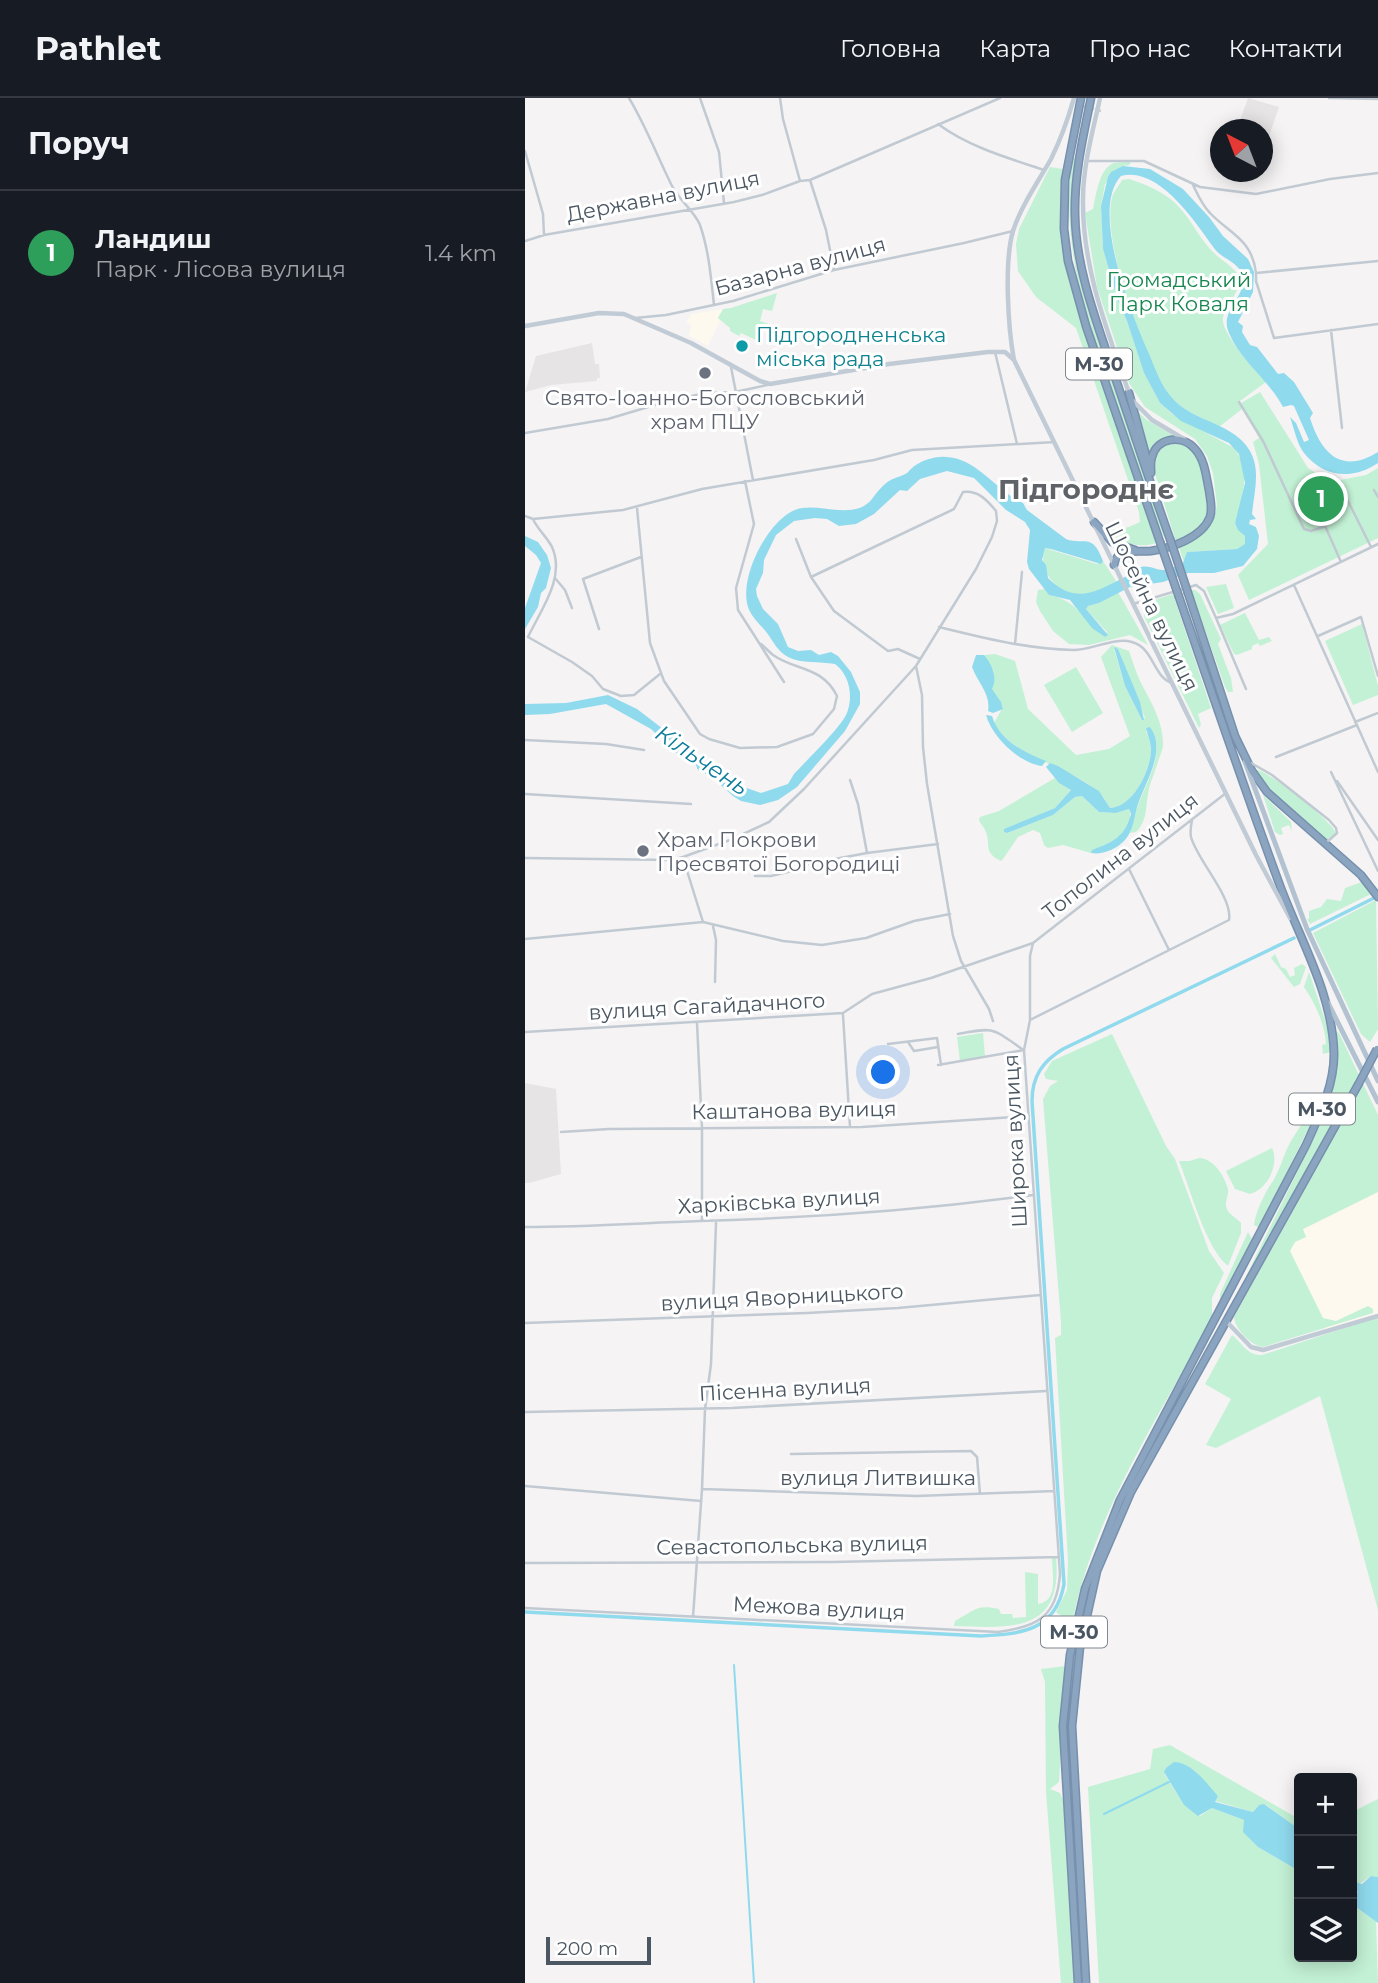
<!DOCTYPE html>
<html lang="uk">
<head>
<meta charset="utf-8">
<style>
	body { margin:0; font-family:Montserrat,sans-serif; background:#20242c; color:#f1f3f6 }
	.controls { position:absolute; right:21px; bottom:21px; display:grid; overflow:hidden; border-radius:7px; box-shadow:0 4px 18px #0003 }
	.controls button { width:63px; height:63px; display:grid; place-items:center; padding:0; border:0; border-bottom:2px solid #363941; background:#171b24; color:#f1f3f6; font:35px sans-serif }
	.compass { position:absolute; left:685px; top:21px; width:63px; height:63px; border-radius:50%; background:#171b24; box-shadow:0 4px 18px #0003; rotate:318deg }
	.scale { position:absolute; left:21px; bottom:18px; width:105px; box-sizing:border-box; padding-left:7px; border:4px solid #4a5661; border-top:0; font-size:19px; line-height:24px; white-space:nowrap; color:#4a5661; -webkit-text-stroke:5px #fff; paint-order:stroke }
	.you { position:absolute; left:359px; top:975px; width:24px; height:24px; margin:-18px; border:5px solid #fff; border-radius:50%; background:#1a73e8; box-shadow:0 0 0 10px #1a73e833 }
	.badge { display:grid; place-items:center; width:46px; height:46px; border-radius:50%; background:#2563eb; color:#fff; font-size:23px; font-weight:700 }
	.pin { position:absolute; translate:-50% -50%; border:4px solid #fff; box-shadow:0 2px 7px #0006 }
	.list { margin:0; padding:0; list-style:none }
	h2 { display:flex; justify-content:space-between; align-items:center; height:91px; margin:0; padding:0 28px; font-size:30px }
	h2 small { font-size:23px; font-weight:400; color:#9ea1a6 }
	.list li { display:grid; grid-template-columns:46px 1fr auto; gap:21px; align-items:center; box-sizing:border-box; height:126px; padding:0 28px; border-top:2px solid #363941 }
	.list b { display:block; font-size:26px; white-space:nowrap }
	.list p { margin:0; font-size:23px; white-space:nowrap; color:#9ea1a6 }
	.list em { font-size:23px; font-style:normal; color:#9ea1a6 }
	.icon { flex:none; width:38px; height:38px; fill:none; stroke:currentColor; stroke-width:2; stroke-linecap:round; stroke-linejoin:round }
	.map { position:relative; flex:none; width:853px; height:1885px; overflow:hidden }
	header { display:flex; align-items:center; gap:42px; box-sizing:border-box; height:98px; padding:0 35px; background:#171b24; border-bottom:2px solid #363941 }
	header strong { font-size:33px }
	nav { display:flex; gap:38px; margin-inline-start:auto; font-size:24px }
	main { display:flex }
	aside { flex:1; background:#171b24 }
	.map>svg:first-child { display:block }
	.commercial { fill:#fdf9ef }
	.education { fill:#e6e4e5 }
	.green { fill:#c3f1d5; fill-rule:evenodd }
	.water { fill:#90daee }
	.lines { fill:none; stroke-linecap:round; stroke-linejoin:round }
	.stream { stroke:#90daee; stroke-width:2 }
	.canal { stroke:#90daee; stroke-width:3.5 }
	.street-tunnel { stroke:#caccce; stroke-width:2.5; stroke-dasharray:2.5 1.5; stroke-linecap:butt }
	.highway-casing { stroke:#7690ad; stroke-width:9 }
	.street { stroke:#c1cad2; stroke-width:2.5 }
	.secondary { stroke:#c1cbd6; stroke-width:4.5 }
	.primary { stroke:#b3c2d1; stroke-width:5 }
	.highway { stroke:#8ba5c1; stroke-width:6 }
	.highway-bridge-casing { stroke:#7690ad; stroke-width:9; stroke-linecap:butt }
	.highway-bridge { stroke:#8ba5c1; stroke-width:6 }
	.culture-dot { fill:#0f9aa8; stroke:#fff; stroke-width:2.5 }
	.worship-dot { fill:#6b7280; stroke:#fff; stroke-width:2.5 }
	.labels { text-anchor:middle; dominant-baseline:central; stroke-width:6; stroke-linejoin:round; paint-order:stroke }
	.shield { fill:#fff; stroke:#808990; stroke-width:2 }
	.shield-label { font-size:19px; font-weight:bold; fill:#4a5661 }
	.street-label { font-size:21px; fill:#4a5661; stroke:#fff }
	.park-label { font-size:21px; fill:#17864f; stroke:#fff }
	.culture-label { font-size:21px; fill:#0d838f; stroke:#fff; text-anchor:start }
	.worship-label { font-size:21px; fill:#5b616d; stroke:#fff }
	.water-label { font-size:23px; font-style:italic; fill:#0c7c9b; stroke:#fff }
	.district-label { font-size:28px; font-weight:bold; fill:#5f6368; stroke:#fff }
</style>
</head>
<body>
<header>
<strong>Pathlet</strong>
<nav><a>Головна</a><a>Карта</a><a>Про нас</a><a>Контакти</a></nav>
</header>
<main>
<aside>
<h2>Поруч<small></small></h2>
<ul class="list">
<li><span class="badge" style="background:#2e9e5b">1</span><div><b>Ландиш</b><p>Парк · Лісова вулиця</p></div><em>1.4 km</em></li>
</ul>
</aside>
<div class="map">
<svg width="853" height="1885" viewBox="0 0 853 1885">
	<rect width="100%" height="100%" fill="#f5f3f3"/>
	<path class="commercial" d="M198,211L193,220L195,223L183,248L164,238L166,227L161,225L166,216Z
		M853,1094V1215L801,1231L765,1153L777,1132Z"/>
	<path class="education" d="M723,0L754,9L741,47L738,46V32L712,31Z
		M67,245L70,266H74L75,280H72V283L26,287L0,294L11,258Z
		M0,985L31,991L36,1076L4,1085H0Z"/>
	<path class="green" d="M547,60H552L551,152L640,440C627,420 616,374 607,350C573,252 533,166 547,60Z
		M606,64L604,67L598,68L580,86L576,108L578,151L593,203L602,223L619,275L635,305L647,316L709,350C727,373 717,400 710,425L720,438V446L712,451L662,454L659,465L654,449L678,435L690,417L692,407L688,375L682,358L670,341L620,309L604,285L572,189L560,115L568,111C571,98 574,70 589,65C594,64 601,64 606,64Z
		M525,69L538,71L536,115L544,182L631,445C611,452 593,442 577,431V428C593,434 600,431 615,424L614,414L551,230L511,199L493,173L491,146L494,131Z
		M604,81C622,87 640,94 653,108C666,121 674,140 687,153C696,163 708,167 715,180C713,198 700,208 698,220C695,234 731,274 741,284L715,303L716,305L735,294L783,370L805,384L841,377L853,370V440L724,502L713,477L743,446L734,366L728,344L734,340L717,311L694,329C678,319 661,315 649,302C620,271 576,142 587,100C588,94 594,88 597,82Z
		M252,195L247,213L238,211L235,223L244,226L242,232L235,230L231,242L216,235L214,238L205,233V230L193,220L198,211L206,210Z
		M610,311L622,322L651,339L643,340L624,360Z
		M643,344L660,345L674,362L685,411L681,422L674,430L651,444L627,366L632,352Z
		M520,450L572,466L578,463L591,483C583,488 571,495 561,497C536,500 511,474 520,450Z
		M701,486L709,510L693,516L681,489Z
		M521,491L524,497C556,504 555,521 580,539L582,534L561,511L563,508L574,505L593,494L623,547L605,537L564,547L544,546L528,533L515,513L511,504L513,492Z
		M666,492H670L675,496L696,541L693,546L706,580L708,594H703L700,589Z
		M648,496L686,610L673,616L676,626L674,630L619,518C621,501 634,501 648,496Z
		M720,515L734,542L744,539L747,543L735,548L733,545L727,548V551L712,557L709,556L695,527Z
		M837,526L853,588V597L828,607L800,543Z
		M587,547L604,553C608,564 611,575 616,585C627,606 639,625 638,649C634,662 629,674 625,687C620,703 624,722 611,734L605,735C609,724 610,713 615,702C624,681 641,649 625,629L621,633C624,640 626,647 626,655C623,675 608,709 585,710C581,705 578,697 573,693C542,668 488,659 469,625L478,609L466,591L469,574L459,557L470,556L490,563L503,611L551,657L584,651L605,638L576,559ZM589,551H593L620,620L617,622L600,588Z
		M551,569L578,615L547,634L519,587Z
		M730,671C744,673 806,722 811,735L802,742L744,693Z
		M530,680L546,692L530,710L480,731L479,734L482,735L528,717L550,699L557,698L574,714L591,715L604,711C611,735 585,745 568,752L566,755L538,747L523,750L519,747L515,735L508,732L493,739L478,761L476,763C457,754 467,746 460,732C458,728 455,725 454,722L455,719L474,713Z
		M738,697L766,724L767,733L764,727L756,730L758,736L755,737L750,734Z
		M837,784L846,796L785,826L782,821H784V813L796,809L802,801L816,803L820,790Z
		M851,802L853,931L845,944L836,936L788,835Z
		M750,856L756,869L761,871L765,879L770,877L769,870L777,866L781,869L775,886L769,889L746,860Z
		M784,874L805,937L806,954L798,956L797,947L801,946C800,926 790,905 779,889Z
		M810,932L814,935L853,1017V1094L778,1131L781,1139L770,1144L765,1153L798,1220L811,1223L843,1208L848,1211V1215L738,1249C725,1247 710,1231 709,1219L836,989L832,984L705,1211L806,1005L811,969Z
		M458,935L460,959L435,963L432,939Z
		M587,936L641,1048L650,1061L684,1153L699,1175L687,1200V1221C634,1318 568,1417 547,1526L531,1514L542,1492L543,1463L530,1240L536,1237V1224L518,1001L525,988L533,983L521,981L519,976L527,963Z
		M791,998L793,1007L790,1017L737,1125L733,1129L729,1127C730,1115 740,1094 748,1083C755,1072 759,1055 766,1043C775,1029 784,1014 791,998Z
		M747,1050C755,1066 742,1092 725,1096L710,1091L701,1073Z
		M674,1060C689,1061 699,1077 703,1091C704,1097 700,1103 701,1108C702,1116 711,1119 716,1125V1135L703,1168C681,1151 665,1090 654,1063H665Z
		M723,1134L727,1141L704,1193L695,1205V1196Z
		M853,1219V1512L795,1298L691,1350L681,1347L706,1301L680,1286L707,1237C717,1245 723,1258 737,1257Z
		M527,1459H531C538,1535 487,1530 429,1528L430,1523C449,1513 451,1506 474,1511L476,1516H487L488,1520L501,1519L500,1474L513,1476V1506C534,1503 527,1476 527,1459Z
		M541,1568L534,1684L525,1691L535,1695L538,1702L551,1885H536L521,1694L520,1584L516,1571Z
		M645,1647L774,1721V1731L741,1707L733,1708L728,1714L690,1703L693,1698L685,1691L639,1675L659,1707L675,1718L687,1710L719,1722V1734L733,1749L774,1773V1859H827V1806L851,1823L853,1885H574L563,1689L625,1671L628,1651Z
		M853,1701V1779L846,1778L834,1786L827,1783V1714Z"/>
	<path class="water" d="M598,68L625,71L658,91L684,119L698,138L723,161L729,174L728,194L713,224L718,228L717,234L725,247L732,249L753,276L759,275L769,284L788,315L785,320C796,355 816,377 853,354V365C828,382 799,380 779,355C772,346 769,330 765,319L771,325L779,344L784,342L769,308L766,307L758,309C744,282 716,264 704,235C694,213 720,201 718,180C716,164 696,161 689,150C670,124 634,68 596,78C565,111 605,211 620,247C630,268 634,287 650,303C671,324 710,326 725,353C736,373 729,394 727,416L731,421L725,422L724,426L731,429L734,438L732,451L718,468L689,475H663L638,484L605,489L574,505L563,508L561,511L583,537L580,539L567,530L545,502L524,497L504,471L502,464L505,432L500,424L481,412L449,380L422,373L395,381L382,393L375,392L349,416L331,426L314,428L302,421L290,420L269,423L251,437L239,462L238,475L231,491L232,498L238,511L253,526L263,549L273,553L286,552L294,557L306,554L313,558L326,574L335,594V606L320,633L272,689L253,702L235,707L216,703L208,698L186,678L173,672L171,667L150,654L126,631L81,606L25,616L0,617V606L41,605L83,597L112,611L210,686L236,695L263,686L269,676C281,663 315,630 321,617C329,600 325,577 310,566C294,563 277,566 263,559C253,554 248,543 242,535C236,527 226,519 223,509C214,480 240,430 264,415C285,401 313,419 337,409C346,405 349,397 355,391C367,378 372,381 382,375C384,374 384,372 386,371C394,363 410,358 421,359C452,360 471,393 498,405L502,412L541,441C559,448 567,433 578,463L576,466L526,451L520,450L517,462L521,467L523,480C550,507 570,494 598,480C604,477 608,471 616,469C625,467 630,472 638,472C643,473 653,467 658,465L662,454L712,451L720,446V438L713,432L710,425L720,385L714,356L704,345L656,323L635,305L619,275L602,223L593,203L578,151L576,108L583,79L586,74Z
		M0,438L13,444L22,457L26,470L21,490L16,495L13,509L0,531V510L16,465L11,457L0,448Z
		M589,549L593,551L615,604L619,622H617L600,588Z
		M451,557H459C467,566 473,580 467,591L476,604L478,611L468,615L463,613C466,596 453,585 447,569Z
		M461,617L467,618C474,642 500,655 521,663L517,668C494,665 467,639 461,617Z
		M625,629C642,651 621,683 613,706C609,718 609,732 600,742C592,751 577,757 566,755L567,752C588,744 600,739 606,716L604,711L591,715L574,714L557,698L550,699L528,717L482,735L479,734V731L530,710L546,692L534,685L521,669L525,665L533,668L574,693L585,710C608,709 625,673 626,653C626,645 623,638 621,630Z
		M649,1664C668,1665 681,1685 693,1698L690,1704L728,1714L734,1707L739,1706L774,1731V1773L733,1749L718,1734L719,1722L687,1710L673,1718L659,1707L639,1674L641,1670Z
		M846,1778L853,1779V1825L827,1806V1800L833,1794L827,1790V1783L837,1786Z"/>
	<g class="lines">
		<path class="stream" d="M209,1567L229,1885
			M579,1716L644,1684"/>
		<path class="canal" d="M785,832L851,799
			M0,1514L456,1538C496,1536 531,1533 539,1486L507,1003C507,978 518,963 538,951L769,840"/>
		<path class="street-tunnel" d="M555,7L576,13"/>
		<g class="highway-casing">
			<path id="highway" d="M556,0L540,82L539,131L543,163L561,228L635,444
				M566,0C558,39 549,77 550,117C551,171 571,222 588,273C607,329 625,385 645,441
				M604,295L623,365
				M569,424L587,444L610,452
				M589,467C590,461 592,457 598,455C607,452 617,454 626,453C646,450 677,440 685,419C688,410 685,401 684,392C681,378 680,362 670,351C658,336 632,339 627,359C625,364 626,370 626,375
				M663,495L710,638L727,673L742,694L836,777L853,799
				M553,1885L538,1628L545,1557L560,1491L595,1402L781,1047C794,1018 809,989 809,956C808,896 774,840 754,785C719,690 687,595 654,499
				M561,1885L547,1628L555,1549L572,1473L606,1394L833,987"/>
		</g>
		<path class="street" d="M104,0C121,28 132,58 147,88C154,102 170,114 175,127C184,153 186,180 189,207
			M175,0L194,54L199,105
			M255,0L258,21L275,83
			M804,0L853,1
			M413,26C444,49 483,60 519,72
			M0,53L18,116L19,137
			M562,63H619L675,89L731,96L805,81L853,75
			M285,82L301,132L309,172
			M668,87C673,97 677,107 685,115C705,136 727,141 731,175L853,163
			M0,143L19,137L209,104L237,97L275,83L285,82L475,0
			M731,175V183L749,240L853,226
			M110,220L141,217L208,203L309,172L439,145L488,133
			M806,232L817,330
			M470,254L492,346
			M206,269L228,382
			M714,304L738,343L779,431L786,433L801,428
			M0,335L83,321L140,304L180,295L210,294L242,287
			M220,383L229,426L211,490L213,512L259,584
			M849,392L853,399
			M819,395L846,449
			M786,396L816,464
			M112,410L125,545L139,583L175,636L184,641L215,650L252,649L288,636L309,611L312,598C297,568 271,573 248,557C244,554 240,549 236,546
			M0,418L8,421L98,412L177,391L349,362L387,352L530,344
			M8,421C13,432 22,439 27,449C41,480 15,513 3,539L47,564L67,578L78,591L96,598L109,597L135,576
			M271,441L286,479L309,513L363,553L373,551L395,561
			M30,480L40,492L47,510
			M769,487L853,674
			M608,506L671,487L679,493L691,520
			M414,529C458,540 503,551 548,552C568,552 588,539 607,544C629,550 628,579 647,585
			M74,531L58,481L116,459
			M793,538L836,519L853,578
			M490,546L497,474
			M391,568L397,597L398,649L402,686L428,838L436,863L464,911L468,923
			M721,591L691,520L708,516L853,446
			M830,624L853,615
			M0,642L81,646L119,652
			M751,659L832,627
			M726,665L747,677L804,722L811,730L812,735L802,744
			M806,674L853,773
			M325,682L333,706L342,755
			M812,683L853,742
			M0,696L166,706
			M0,760L146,762L158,759L205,742L244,724L279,691L391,568L451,471L467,439L472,423L471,413C462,402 453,392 438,394L429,411L286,479
			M158,760L178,824
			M604,771L644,852
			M230,778H246L271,772L283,766L342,755L413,746
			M188,828L191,842L190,884
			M0,841L178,824L258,843L297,847L341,840L389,823L425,816
			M318,917L325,1029
			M505,922L704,822C708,799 672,762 666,739C665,734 666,727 667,722
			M172,925L177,1030V1123
			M0,934L318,915L347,896L406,880L508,845L701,695
			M433,936C470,929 467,930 497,951
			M383,944L389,953L413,949
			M363,946L412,940L416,967
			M413,967L499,952
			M36,1034L84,1031L337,1029L504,1018
			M0,1129C59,1129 117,1125 175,1123C287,1120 397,1112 508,1097
			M0,1225L282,1215L373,1210L515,1197
			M0,1314L207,1310L521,1293
			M266,1356L446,1353L452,1359L455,1396
			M0,1388L176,1403
			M177,1391L392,1398L529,1393
			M0,1465L308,1464L534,1459
			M0,1510L473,1534C512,1529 532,1519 535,1476L499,952L505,922V858L508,845
			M168,1519L177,1391L180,1311L186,1266L191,1125"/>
		<path class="secondary" d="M549,0C543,21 536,41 526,61C513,84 496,108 488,133C479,164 483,230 489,262L731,757L765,820
			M575,0C568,33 558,67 558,101C557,169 582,232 604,295
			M0,228L74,215L99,216L166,245L235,283L245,286L364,266L463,254H480L489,262
			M608,303L627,322L659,341
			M702,1224L726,1249L738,1252L853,1218"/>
		<path class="primary" d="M720,664L782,831L853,983
			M803,905L853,1004"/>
		<use href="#highway" class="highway"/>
		<g class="highway-bridge-casing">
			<path id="highway-bridge" d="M645,441L663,495
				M635,444L654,499
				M833,987L852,951"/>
		</g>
		<use href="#highway-bridge" class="highway-bridge"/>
	</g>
	<circle class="culture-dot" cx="217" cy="248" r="7"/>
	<g class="worship-dot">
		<circle cx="180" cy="275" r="7"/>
		<circle cx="118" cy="753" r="7"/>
	</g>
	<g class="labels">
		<g class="shield">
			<rect x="541" y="250.5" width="66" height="31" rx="5"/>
			<rect x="764" y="995.5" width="66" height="31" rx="5"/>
			<rect x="516" y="1518.5" width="66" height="31" rx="5"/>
		</g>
		<g class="shield-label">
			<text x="574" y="266">М-30</text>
			<text x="797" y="1011">М-30</text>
			<text x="549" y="1534">М-30</text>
		</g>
		<g class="street-label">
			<text transform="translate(138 98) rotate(-11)">Державна вулиця</text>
			<text transform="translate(275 168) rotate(-15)">Базарна вулиця</text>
			<text transform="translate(627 508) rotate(64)">Шосейна вулиця</text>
			<text transform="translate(595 758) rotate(-38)">Тополина вулиця</text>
			<text transform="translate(182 908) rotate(-3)">вулиця Сагайдачного</text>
			<text transform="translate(269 1012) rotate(-1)">Каштанова вулиця</text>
			<text transform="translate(490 1043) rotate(-93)">Широка вулиця</text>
			<text transform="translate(254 1103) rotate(-3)">Харківська вулиця</text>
			<text transform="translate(257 1199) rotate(-3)">вулиця Яворницького</text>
			<text transform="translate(260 1291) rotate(-3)">Пісенна вулиця</text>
			<text x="353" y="1379">вулиця Литвишка</text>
			<text transform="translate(267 1447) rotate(-1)">Севастопольська вулиця</text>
			<text transform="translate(294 1510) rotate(3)">Межова вулиця</text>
		</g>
		<g class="park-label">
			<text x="654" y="181">Громадський<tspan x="654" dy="24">Парк Коваля</tspan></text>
		</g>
		<g class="culture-label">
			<text x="231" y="236">Підгородненська<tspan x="231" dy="24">міська рада</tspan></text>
		</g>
		<g class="worship-label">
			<text x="180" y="299">Свято-Іоанно-Богословський<tspan x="180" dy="24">храм ПЦУ</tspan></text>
			<text x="132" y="741" text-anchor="start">Храм Покрови<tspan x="132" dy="24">Пресвятої Богородиці</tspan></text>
		</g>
		<g class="water-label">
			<text transform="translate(177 662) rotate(34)">Кільчень</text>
		</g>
		<g class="district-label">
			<text x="561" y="391">Підгороднє</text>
		</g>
	</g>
</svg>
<div class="controls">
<button>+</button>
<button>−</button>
<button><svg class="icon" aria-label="layers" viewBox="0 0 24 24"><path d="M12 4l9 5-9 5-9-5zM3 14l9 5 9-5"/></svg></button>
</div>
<svg class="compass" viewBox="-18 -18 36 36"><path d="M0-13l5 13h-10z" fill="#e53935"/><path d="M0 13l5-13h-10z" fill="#9ea1a6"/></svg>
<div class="scale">200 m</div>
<div class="you"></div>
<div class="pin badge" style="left:796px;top:401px;background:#2e9e5b">1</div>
</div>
</main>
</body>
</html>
